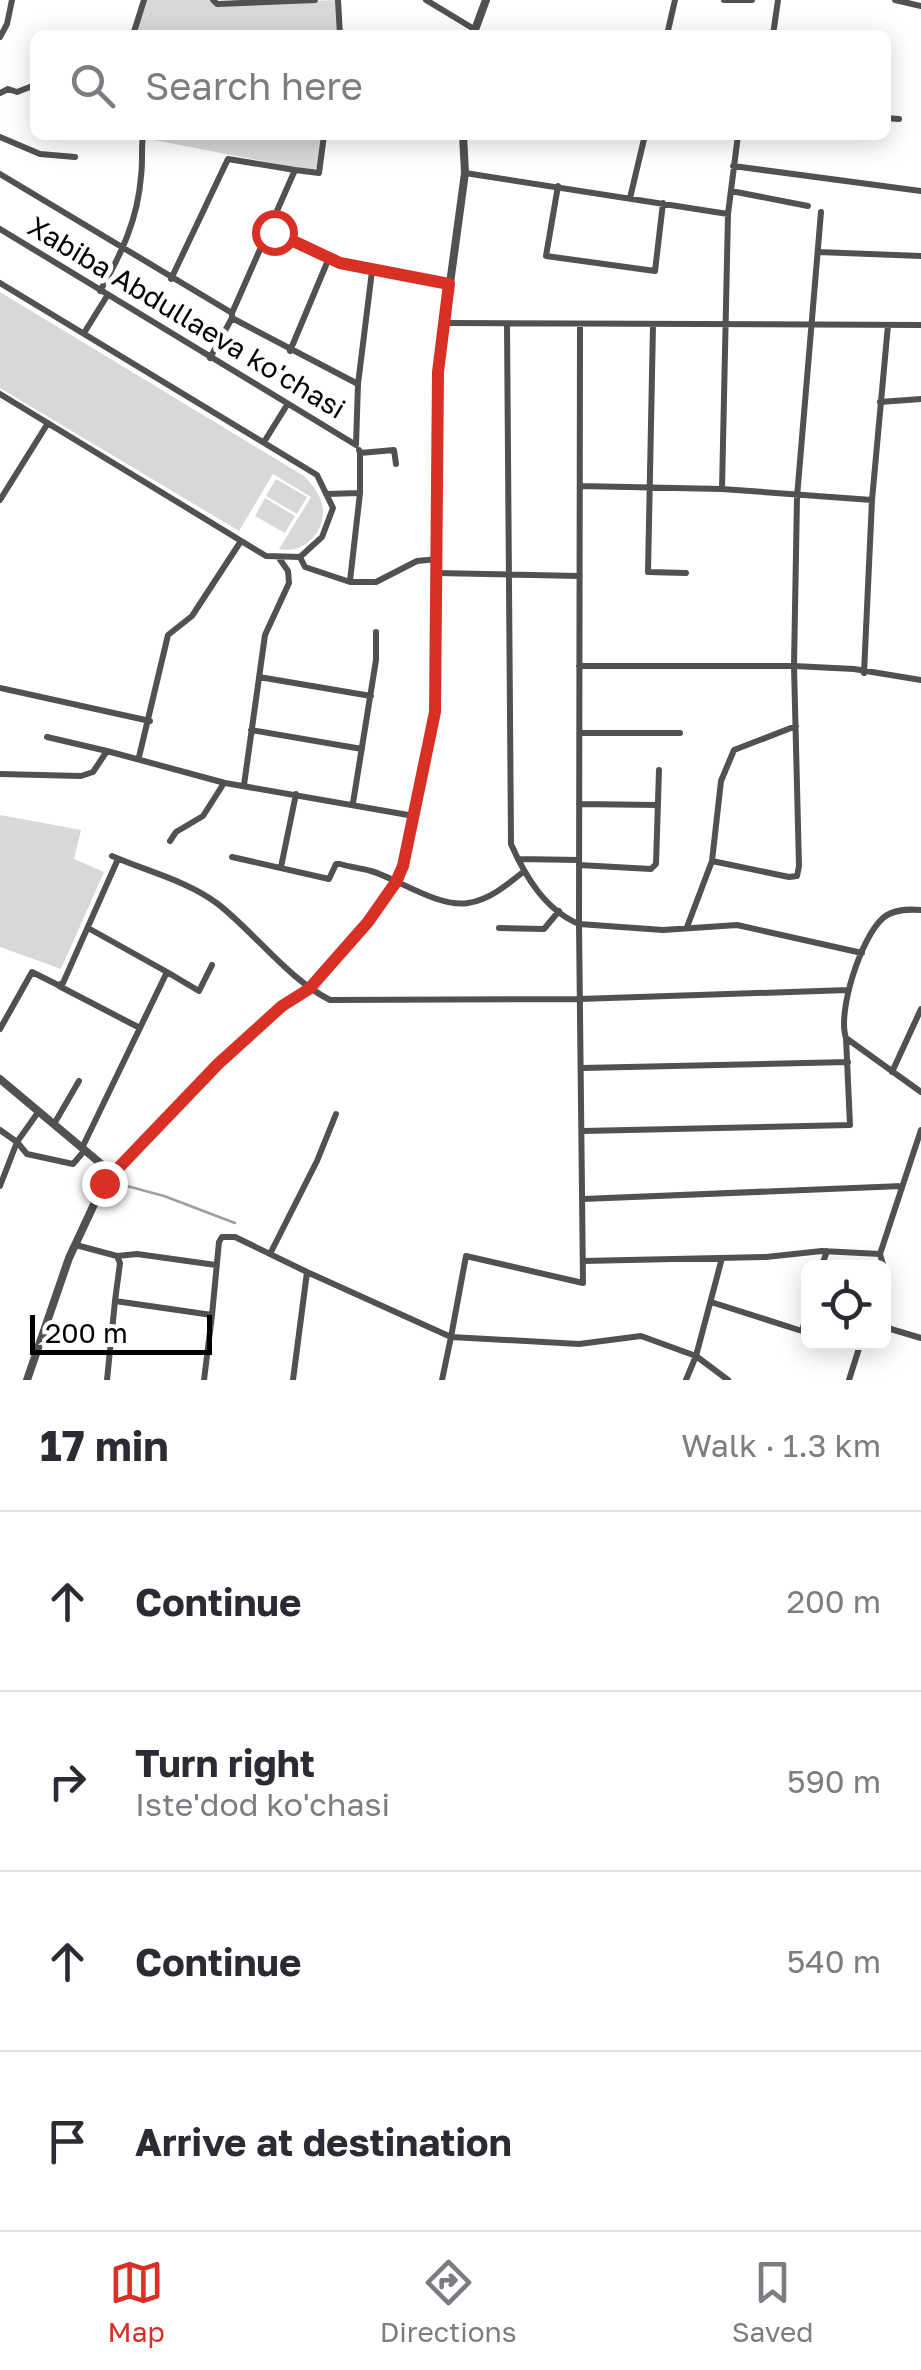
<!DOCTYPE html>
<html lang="en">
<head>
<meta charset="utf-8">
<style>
	body { margin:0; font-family:"Golos Text",sans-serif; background:#f2f2f3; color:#2b2b33 }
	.controls { position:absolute; right:30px; bottom:30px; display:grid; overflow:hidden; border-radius:15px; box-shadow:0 5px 25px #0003 }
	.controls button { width:90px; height:90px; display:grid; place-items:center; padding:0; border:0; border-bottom:2px solid #e1e1e2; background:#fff; color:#2b2b33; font:50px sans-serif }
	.scale { position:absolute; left:30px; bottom:25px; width:182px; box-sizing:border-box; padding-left:10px; border:5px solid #000; border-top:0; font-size:28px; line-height:35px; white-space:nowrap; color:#000; -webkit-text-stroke:8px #fff; paint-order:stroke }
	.stop { position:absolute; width:30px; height:30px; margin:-22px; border:8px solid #d93025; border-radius:50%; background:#fff }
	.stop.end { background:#d93025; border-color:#fff; box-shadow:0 2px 10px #0008 }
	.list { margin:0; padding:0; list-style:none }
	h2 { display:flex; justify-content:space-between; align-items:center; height:130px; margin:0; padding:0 40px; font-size:42px }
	h2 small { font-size:32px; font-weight:400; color:#7c7c81 }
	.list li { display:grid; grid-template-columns:65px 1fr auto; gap:30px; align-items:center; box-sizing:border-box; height:180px; padding:0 40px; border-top:2px solid #e1e1e2 }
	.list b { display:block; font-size:38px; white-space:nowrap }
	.list p { margin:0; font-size:32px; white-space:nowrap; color:#7c7c81 }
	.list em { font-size:32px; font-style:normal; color:#7c7c81 }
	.icon { flex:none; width:55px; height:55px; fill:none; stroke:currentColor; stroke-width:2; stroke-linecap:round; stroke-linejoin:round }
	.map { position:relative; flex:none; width:921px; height:1380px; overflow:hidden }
	.search { position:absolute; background:#fff; box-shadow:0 5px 25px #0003; left:30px; right:30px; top:30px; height:110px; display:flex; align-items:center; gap:25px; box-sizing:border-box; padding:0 35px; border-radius:15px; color:#7c7c81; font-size:38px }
	.sheet { height:850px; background:#fff }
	nav { display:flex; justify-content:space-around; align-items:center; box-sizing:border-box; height:140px; border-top:2px solid #e1e1e2; background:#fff; font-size:28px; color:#7c7c81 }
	nav a { display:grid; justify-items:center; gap:5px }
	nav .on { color:#d93025 }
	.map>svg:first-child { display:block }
	.green { fill:#d8d8d8 }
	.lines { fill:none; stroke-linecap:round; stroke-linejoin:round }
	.stream { stroke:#9f9f9f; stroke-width:2.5 }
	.minor { stroke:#515151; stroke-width:6 }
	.tertiary { stroke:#515151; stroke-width:8 }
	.route { stroke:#d93025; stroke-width:12 }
	.labels { text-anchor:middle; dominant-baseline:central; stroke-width:10; stroke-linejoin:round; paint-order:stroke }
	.street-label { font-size:28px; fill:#000; stroke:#fff }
</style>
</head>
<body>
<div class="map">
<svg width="921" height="1380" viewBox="0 0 921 1380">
	<rect width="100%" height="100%" fill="#fff"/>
	<path class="green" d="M144,0H208L217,4L338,0L340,35H132Z
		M143,135H321L317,167L314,171L143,138Z
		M0,292L304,476C314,486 323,498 323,512C323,535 301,555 279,549L311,497L273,474L239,531L0,388Z
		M276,479L307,497L297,514L266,496Z
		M265,498L295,516L285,533L255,516Z
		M0,815L81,830L74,859L104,872L61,969L0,947Z"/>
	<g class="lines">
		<path class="stream" d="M104,1174L112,1182L164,1196L235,1223"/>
		<path class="minor" d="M213,0L217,4L315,0
			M338,0L340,35
			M426,0L474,29
			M724,0H752
			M895,0L921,6
			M133,35L144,0
			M667,35L675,0
			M773,35L778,0
			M0,37L7,24L12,0
			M0,93L8,89L17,92L35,85
			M886,118L899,119
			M0,137L40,154L75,157
			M733,166L921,191
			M295,170L319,173L324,135
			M465,173L728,214
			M0,174L232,313V318L358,384
			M558,186L546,256L655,271L663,203
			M731,191L808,206
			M630,198L645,135
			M0,229L356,445L358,384L372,271
			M269,233L274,232L340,263L449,283
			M818,252L921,256
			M171,279L228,159L295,170L232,313
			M0,283L317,475L333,508L322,537L300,557L266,556L0,394
			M100,291C121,255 138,219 141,176C143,162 141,149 143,135
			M444,323L921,325
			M507,325L511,844C525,876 545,910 579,924L663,930L737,925L862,953
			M580,325L579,924L583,1283L466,1256L451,1337L579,1344L641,1336L696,1356L728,1380
			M653,325L648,572L686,573
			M84,333L107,296
			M290,351L329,258
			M210,358L232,318
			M880,402L921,399
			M264,442L287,405
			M359,450L360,453L394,450L396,464
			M580,486L722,489L872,500
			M722,489L728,214L738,135
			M326,494L360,493V453
			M0,500L48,423
			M300,557L305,567L350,582H376L417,561L438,559
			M437,573L579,576
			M350,581L360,493
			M579,666H794L854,669L921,680
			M864,673L872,500L888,325
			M259,677L371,696
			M0,688L150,721
			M251,730L362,749
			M580,733H680
			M47,737L107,751
			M139,757L168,635L192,616L241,541
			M0,774L81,776L93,772L107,751L225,783L414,816
			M244,785L265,635L289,583L288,571L279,558
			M353,803L376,660V632
			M579,804L658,805
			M170,841L176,832L203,816L224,783
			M112,856C146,871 188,881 218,904C256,934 287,978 330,1000L580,999L848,990
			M232,857L329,879L336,864H340C350,867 360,868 371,871C398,879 439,908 468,903C489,900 507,885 523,872
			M518,859L579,860
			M712,861L789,877L797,876L799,866L794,666L797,497L821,212
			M579,865L651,869L656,864L659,770
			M281,867L296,794
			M921,910C908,909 893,909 883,918C861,937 837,1012 846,1038L921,1092
			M687,927L712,861L721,781L734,750L796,726
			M499,928L544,929L559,911
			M167,972L199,991L212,965
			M59,986L138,1027
			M0,1029L32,972L58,985L63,983L118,859
			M582,1068L848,1062
			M892,1072L921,1009
			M54,1124L79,1081
			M0,1130L17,1142L39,1111
			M583,1131L850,1125L846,1038
			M82,1148L167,972L88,928
			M0,1186L17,1142L27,1154L73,1164L85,1150
			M583,1199L902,1186
			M76,1245L117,1256L120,1263L115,1301L212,1315L204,1380
			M271,1252L317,1161L336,1114
			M117,1256L137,1254L216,1265
			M583,1261L766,1257L822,1251L880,1254
			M821,1268L827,1251
			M884,1268L880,1254L921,1130
			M711,1302L802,1331L808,1309
			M212,1315L219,1242L222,1237H235L307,1272L451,1337L442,1380
			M884,1327L921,1338
			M107,1380L115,1301
			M293,1380L307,1272
			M686,1380L696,1356L722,1258
			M849,1380L861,1342"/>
		<path class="tertiary" d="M473,35L486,0
			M0,1079L112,1173
			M27,1380L69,1258L104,1183L218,1063L282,1006L309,989L368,921L396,882L403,865L435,712L438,372L465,173L463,135"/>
	</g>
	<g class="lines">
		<path class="route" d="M104,1183L218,1064L282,1006L309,989L368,922L396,882L403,866L435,712L438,372L449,284L340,263L274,232"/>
	</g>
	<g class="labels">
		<g class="street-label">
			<text transform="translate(187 317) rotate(31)">Xabiba Abdullaeva ko'chasi</text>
		</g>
	</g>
</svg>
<div class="controls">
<button><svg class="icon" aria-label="locate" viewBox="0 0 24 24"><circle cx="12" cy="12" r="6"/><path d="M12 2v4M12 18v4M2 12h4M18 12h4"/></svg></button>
</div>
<div class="scale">200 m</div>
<div class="stop" style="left:274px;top:232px"></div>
<div class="stop end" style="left:104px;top:1183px"></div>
<div class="search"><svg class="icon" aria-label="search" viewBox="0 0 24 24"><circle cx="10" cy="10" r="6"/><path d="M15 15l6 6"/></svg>Search here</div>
</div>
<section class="sheet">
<h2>17 min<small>Walk · 1.3 km</small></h2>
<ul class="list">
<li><svg class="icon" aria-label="ahead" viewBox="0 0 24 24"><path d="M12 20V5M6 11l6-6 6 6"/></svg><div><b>Continue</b></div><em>200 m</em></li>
<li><svg class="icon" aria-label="right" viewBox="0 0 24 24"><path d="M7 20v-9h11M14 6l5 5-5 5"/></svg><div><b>Turn right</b><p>Iste'dod ko'chasi</p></div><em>590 m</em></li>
<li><svg class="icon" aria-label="ahead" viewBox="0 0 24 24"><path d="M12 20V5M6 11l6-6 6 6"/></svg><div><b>Continue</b></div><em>540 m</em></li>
<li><svg class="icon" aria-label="arrive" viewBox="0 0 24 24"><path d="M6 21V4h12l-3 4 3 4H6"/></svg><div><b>Arrive at destination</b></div></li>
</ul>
</section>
<nav>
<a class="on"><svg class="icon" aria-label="map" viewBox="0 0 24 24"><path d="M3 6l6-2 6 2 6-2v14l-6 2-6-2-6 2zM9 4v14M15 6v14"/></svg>Map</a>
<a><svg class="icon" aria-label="directions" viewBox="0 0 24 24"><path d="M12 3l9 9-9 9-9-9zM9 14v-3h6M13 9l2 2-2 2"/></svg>Directions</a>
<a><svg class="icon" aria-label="saved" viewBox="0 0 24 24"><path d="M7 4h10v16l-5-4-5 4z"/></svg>Saved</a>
</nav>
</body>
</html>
